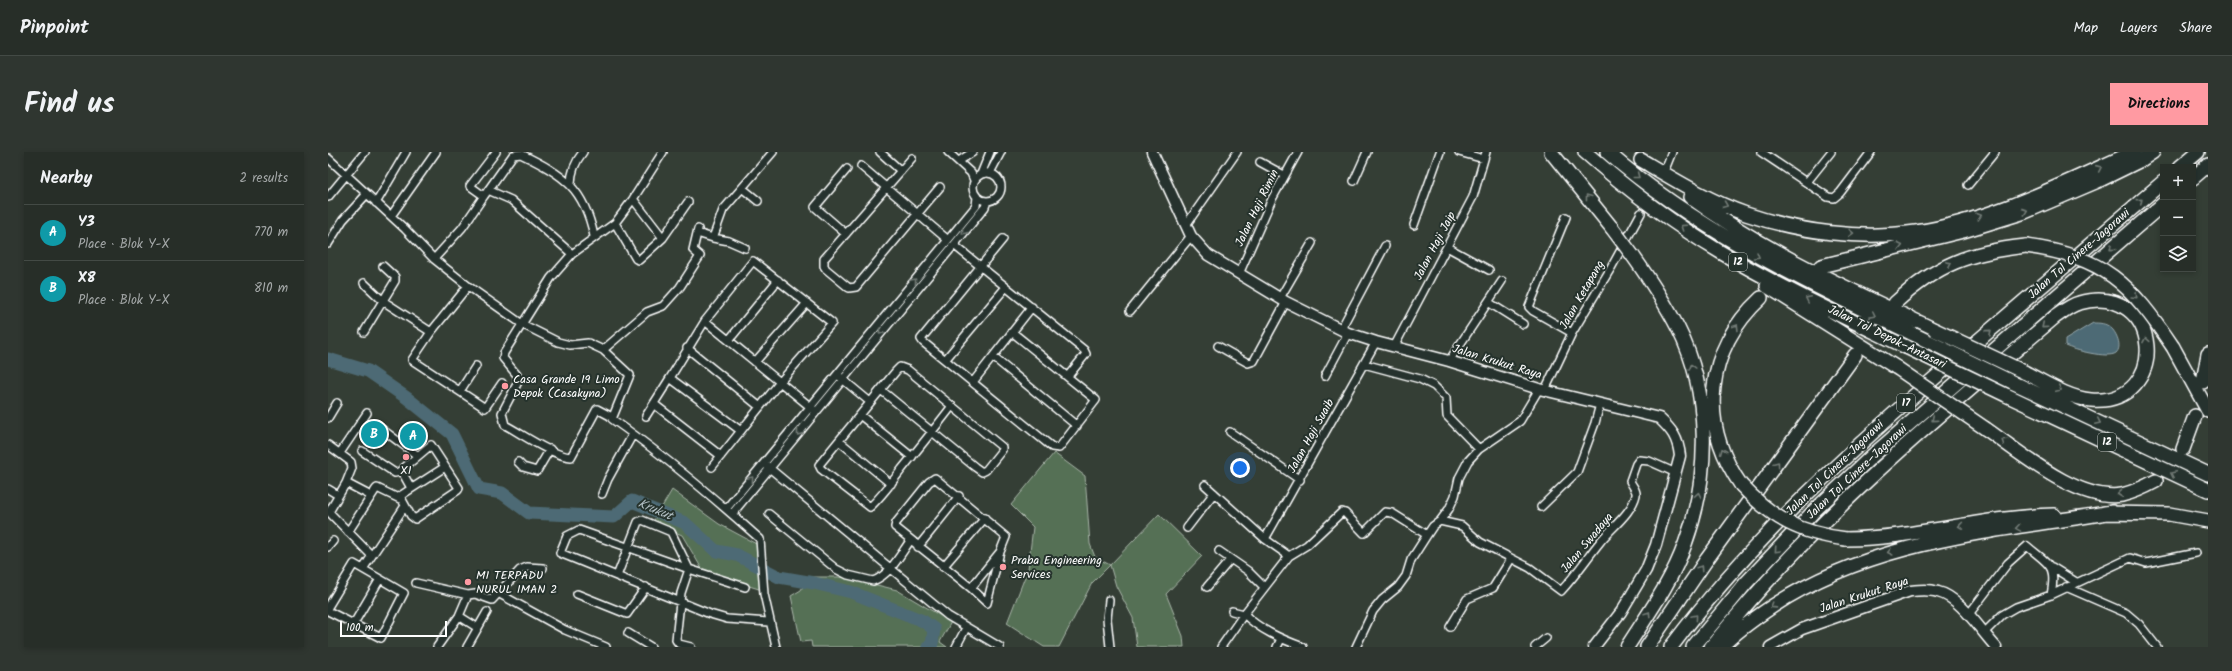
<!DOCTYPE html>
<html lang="en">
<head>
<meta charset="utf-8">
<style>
	body { margin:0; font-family:Kalam,sans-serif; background:#2f3630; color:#f1f3f6 }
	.controls { position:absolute; right:12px; top:12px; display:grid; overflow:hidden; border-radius:0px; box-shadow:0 2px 6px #0003 }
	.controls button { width:36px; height:36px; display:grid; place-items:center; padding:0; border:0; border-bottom:1px solid #434a45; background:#272e28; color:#f1f3f6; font:20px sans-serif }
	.scale { position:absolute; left:12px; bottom:10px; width:107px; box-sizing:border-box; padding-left:4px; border:2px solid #fff; border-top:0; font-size:11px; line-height:14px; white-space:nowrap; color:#fff; -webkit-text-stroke:3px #26332d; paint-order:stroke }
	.you { position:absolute; left:912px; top:316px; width:14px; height:14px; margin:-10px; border:3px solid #fff; border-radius:50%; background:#1a73e8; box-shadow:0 0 0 6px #1a73e833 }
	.badge { display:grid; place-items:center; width:26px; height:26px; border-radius:50%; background:#ff9aa2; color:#fff; font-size:13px; font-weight:700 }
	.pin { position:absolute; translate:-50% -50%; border:2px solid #fff; box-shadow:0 1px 4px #0006 }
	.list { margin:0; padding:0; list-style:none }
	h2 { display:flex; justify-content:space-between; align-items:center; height:52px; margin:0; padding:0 16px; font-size:17px }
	h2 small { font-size:13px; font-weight:400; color:#a4a8a8 }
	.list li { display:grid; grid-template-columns:26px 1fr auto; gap:12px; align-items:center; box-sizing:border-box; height:56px; padding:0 16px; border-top:1px solid #434a45 }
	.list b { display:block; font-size:15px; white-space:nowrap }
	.list p { margin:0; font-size:13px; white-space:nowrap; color:#a4a8a8 }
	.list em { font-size:13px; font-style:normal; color:#a4a8a8 }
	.icon { flex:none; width:22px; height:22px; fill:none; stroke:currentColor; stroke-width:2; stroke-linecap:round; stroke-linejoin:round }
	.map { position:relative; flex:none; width:1880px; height:495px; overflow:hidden; border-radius:0px }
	header { display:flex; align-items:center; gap:24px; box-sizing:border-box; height:56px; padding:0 20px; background:#272e28; border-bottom:1px solid #434a45 }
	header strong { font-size:19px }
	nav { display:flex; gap:22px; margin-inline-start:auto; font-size:14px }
	.intro { display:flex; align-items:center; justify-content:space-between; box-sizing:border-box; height:96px; padding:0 24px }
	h1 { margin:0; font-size:28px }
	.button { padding:10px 18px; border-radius:0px; background:#ff9aa2; color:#111; font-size:14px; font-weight:700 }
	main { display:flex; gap:24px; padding:0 24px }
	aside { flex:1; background:#272e28; border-radius:0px; box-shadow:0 2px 6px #0003 }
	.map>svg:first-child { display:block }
	.green { fill:#556f55; stroke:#aab7aa }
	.water { fill:#4e6b74; stroke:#95a6ac }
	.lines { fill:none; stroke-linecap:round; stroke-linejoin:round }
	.river { stroke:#4e6b74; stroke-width:13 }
	.street-tunnel { stroke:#485149; stroke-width:7; stroke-dasharray:7 3.5; stroke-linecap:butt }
	.highway-tunnel { stroke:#485149; stroke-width:13; stroke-dasharray:13 6; stroke-linecap:butt }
	.street-casing { stroke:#fff; stroke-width:10 }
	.secondary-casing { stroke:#fff; stroke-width:13 }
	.highway-casing { stroke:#fff; stroke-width:16 }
	.street { stroke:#26332d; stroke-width:7 }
	.secondary { stroke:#26332d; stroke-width:10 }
	.highway { stroke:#26332d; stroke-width:13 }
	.highway-bridge-casing { stroke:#fff; stroke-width:16; stroke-linecap:butt }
	.highway-bridge { stroke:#26332d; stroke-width:13 }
	.oneway { stroke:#727a76 }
	.poi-dot { fill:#ff9aa2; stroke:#26332d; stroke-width:1.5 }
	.labels { text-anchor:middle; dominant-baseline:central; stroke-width:4; stroke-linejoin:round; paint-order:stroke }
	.shield { fill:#26332d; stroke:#bec2c0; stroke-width:1 }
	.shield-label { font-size:11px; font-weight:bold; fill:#fff }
	.street-label { font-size:12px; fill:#fff; stroke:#26332d }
	.poi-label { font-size:12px; fill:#fff; stroke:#26332d; text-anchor:start }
	.water-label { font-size:13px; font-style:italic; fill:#afbcc0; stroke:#26332d }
</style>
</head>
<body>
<header>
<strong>Pinpoint</strong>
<nav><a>Map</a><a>Layers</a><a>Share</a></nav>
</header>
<div class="intro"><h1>Find us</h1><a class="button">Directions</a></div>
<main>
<aside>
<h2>Nearby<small>2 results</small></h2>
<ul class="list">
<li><span class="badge" style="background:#0f9aa8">A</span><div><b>Y3</b><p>Place · Blok Y-X</p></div><em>770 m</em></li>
<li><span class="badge" style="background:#0f9aa8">B</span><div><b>X8</b><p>Place · Blok Y-X</p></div><em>810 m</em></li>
</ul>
</aside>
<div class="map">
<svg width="1880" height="495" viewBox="0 0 1880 495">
	<rect width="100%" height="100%" fill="#343e35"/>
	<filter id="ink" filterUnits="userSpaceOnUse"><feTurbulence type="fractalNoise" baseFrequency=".025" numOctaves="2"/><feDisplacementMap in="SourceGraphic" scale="8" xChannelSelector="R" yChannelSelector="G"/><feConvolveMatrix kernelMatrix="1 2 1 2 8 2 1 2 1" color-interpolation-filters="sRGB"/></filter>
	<g filter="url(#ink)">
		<path class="green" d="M726,301L757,324L762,392L767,405L782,413L831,362L874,404L838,442L855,484L856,495H809L805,466L788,434L782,413L764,431L731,495H716L679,471L700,417L705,375L683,353Z
			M344,338L391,372L432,394L434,438L386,423L374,417L354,383L325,370Z
			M480,425H517L569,438L623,470L612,490L619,495H484L483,489L473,490L463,444L473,438Z"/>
		<path class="water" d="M1765,171C1771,171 1778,171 1783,176C1788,180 1795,195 1788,201C1780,207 1746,198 1737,194V188Z"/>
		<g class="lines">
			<path class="river" d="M0,207L40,219L79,246L124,282L151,337L174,341L201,361L286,365L304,349L357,371L388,399L409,403L451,425L486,431L523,440L595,469L606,477L604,492L600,495"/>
			<path class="street-tunnel" d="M1313,61L1336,19"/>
			<path class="highway-tunnel" d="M1527,203L1562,159"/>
			<g class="street-casing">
				<path id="street" d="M552,0L573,19
					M620,0L643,21L646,28
					M1131,0L1156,7
					M1433,0L1500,45L1506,46L1512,41L1543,0
					M0,6L77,77L106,107L140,134L194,172L230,190L242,193L260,191L275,198L302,223L284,267C336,303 385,345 432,387L436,442L448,495
					M584,6L496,107V114L498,117L521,136L528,135L612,35
					M631,9L645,0
					M932,10L956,23
					M533,14L620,88
					M1338,15L1344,0
					M645 35a14 14 0 1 1 28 0a14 14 0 1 1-28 0Z
					M662,21L673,0
					M653,22L662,0
					M1026,29L1039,0
					M1479,30L1503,0
					M243,32C243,19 247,10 255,0
					M1640,33L1667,0
					M414,36L430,49
					M160,38L183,48L244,102
					M156,44L185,3L193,2C236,23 256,36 266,84
					M0,45L37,0
					M305,47L335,86
					M48,51L78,0
					M63,64L108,0
					M1238,65L1201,155L1205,159L1244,181
					M287,71L308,107L311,108L335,86L360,50
					M858,73L909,0
					M1086,73L1112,0
					M369,81L385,86L395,58L445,0
					M518,82L487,55L519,17
					M385,86L401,89L417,96
					M675,87L593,187L595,190L724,295L731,296L768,248L684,180
					M0,92L15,68L38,43
					M626,93L756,198L758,202L740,224
					M1119,95L1161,118
					M106,107L134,76L156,44L142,34L168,0
					M911,122L944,47L970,0
					M36,131L55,149L103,180L140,134
					M952,146L984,91
					M1160,150L1195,172
					M802,159L863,84
					M377,169L485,257
					M1013,177L1057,94
					M36,180L67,129V125L55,114
					M103,180L84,208L157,256L174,231
					M401,188L450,128
					M890,194L920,211L926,209L958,150
					M1066,195L1145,45L1158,0
					M359,196L432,255
					M275,198L319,160L335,154L352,135L372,104L365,98L370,77
					M665,205L749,274
					M617,208L678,135
					M1121,209L1174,129
					M427,210L479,151
					M1036,212L1092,227L1106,234L1118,246L1119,264L1151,297
					M997,224L1020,181
					M512,225L542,250
					M645,230L704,155
					M553,238L647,315L654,320L658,318L674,298V295L580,218L572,215L568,219L491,313L493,317L542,355C554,344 564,330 574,317C591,296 608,275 624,254
					M1217,238L1244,181L1283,116L1313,61
					M132,239L148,214
					M326,252L393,304
					M532,263L584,305
					M318,264L342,226
					M284,265L269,257L243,305C225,304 194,282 177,273L174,261L190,230L189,223L175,206L176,201L223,126L244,102L287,71L305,47L335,0
					M0,266L9,251
					M51,275L90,304
					M902,280L972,328
					M511,289L563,332
					M0,293L23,310L24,316L18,331
					M34,299L67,321L71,320L103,293L131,336L130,338L87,367L83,364L72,344L117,315
					M12,301L39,261
					M190,310L195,315L209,319L222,297
					M439,314L620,464L672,495
					M384,315L452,230L504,171L425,109L377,169L342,226L413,279
					M73,318L83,336
					M607,326L678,385L672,400L643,436L567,375L568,371L601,330Z
					M877,333L937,387L961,404L916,462C932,478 953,487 975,495
					M0,337L10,343
					M274,342L280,327L305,282
					M43,344L18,331L1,360L43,403
					M1213,355L1249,320L1267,271L1272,252
					M398,357L620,88L648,54L649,45
					M404,362L626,93L657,55L659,49
					M441,362L508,417L520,423L545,429C562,423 572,403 582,389
					M1112,369L1134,374L1152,390L1202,416L1233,439C1248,423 1259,406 1272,390C1283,376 1304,361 1308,343C1309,338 1304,334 1302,329L1308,312L1311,308L1321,309L1348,321
					M859,376L886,341
					M20,380L48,337L49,336L72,347
					M937,387L1048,190
					M0,395L5,389
					M590,395L631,344
					M891,399L920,419L936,435
					M961,404L979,393L1014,360L1017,361L1036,381L1057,360L1064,361L1099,383
					M615,415L657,366
					M1724,415L1748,430
					M35,417L77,354
					M289,424L310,370L314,368L343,380L361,417L353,441L348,488L351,492L363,495
					M88,431L140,443
					M417,435L361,417L251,378L239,384L232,401L382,462L399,467L441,470
					M879,435L902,408
					M1738,435L1798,461L1811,472L1829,495
					M643,436L659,451L671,404
					M170,441L237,478L278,495
					M249,442L299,462L318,435
					M781,448L779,467L782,495
					M0,455L26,412L52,427L25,473
					M0,459L53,486L76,441L52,427
					M1641,462L1680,411L1699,394C1721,413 1729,412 1723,443
					M131,464L150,476
					M1122,475L1139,447L1165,436L1183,407
					M300,481L323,495
					M1656,481L1674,463L1688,455L1723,443L1802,406L1818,411L1868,401
					M109,495L131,464L140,443L147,442L164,448L192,418L199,415L215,416
					M139,495L159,460
					M628,495L638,476
					M893,495L916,462L904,459
					M949,495L953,487
					M1028,495L1045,459L1054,448L1070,435L1078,424L1083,408L1099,383L1105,374L1112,369L1121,357L1127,344L1131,326L1140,309L1151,297L1192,269L1211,237
					M1207,495L1218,486"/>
			</g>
			<g class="secondary-casing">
				<path id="secondary" d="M824,0L863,84L880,103L958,150L1020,181L1048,190L1121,209L1211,237L1331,266C1344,278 1350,286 1352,304L1328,393L1318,418L1293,460L1266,495
					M1442,495L1474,477L1582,439C1592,438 1601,437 1610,440C1632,445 1653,479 1668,495"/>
			</g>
			<g class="highway-casing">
				<path id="highway" d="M1223,0L1284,76
					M1257,0C1299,37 1345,72 1394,101C1453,136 1516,165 1578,195
					M1279,0C1371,80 1476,129 1585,182
					M1313,8C1347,28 1381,49 1418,62C1471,80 1533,88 1588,80C1665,68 1736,31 1806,0
					M1852,15L1870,0
					M1865,26L1880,13
					M1362,45C1437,100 1523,138 1607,178
					M1493,114L1635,79L1697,60L1770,29L1813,8L1825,0
					M1439,134L1569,216
					M1567,151C1609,112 1642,100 1698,94
					M1845,195L1880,259
					M1684,230L1880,322
					M1875,230L1880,202
					M1678,243L1880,338
					M1658,277C1693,301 1749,350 1794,343C1806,340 1817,335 1828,329
					M1855,297L1867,264
					M1413,333C1370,271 1377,198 1433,146
					M1776,361L1841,362L1880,369
					M1518,387C1588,386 1656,365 1726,363
					M1299,495C1320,462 1344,429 1357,392C1382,325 1383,241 1350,176C1337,151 1322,128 1305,104
					M1319,495L1379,407L1527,203
					M1343,495C1425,385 1527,294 1631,205C1699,147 1767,88 1835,30
					M1365,495L1418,431L1487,358L1544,304L1835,52
					M1383,495C1485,368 1604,269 1727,165C1734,160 1743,153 1751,151C1835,128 1844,254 1763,248C1740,246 1716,230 1696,220
					M1393,495C1408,479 1427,466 1445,454C1547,387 1666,380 1784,360"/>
			</g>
			<use href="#street" class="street"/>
			<use href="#secondary" class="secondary"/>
			<use href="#highway" class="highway"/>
			<g class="highway-bridge-casing">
				<path id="highway-bridge" d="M1284,76L1305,104
					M1698,94C1777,105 1802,131 1845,195
					M1607,178L1696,220
					M1585,182L1684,230
					M1578,195L1678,243
					M1569,216L1658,277
					M1413,333C1445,367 1471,381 1518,387"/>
			</g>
			<use href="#highway-bridge" class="highway-bridge"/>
		</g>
		<defs><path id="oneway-chevron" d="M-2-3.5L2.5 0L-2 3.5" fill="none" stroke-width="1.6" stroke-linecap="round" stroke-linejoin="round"/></defs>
		<g class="oneway">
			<use href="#oneway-chevron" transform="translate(1771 16) rotate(-24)"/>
			<use href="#oneway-chevron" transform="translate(1309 24) rotate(38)"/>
			<use href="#oneway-chevron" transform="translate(1260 45) rotate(-128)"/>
			<use href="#oneway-chevron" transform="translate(1812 49) rotate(-41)"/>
			<use href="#oneway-chevron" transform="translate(1397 53) rotate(22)"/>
			<use href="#oneway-chevron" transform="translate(1697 59) rotate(-20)"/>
			<use href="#oneway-chevron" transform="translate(1651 64) rotate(-18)"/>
			<use href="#oneway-chevron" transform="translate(1355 75) rotate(-146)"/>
			<use href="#oneway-chevron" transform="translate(636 80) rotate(129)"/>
			<use href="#oneway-chevron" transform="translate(1523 81) rotate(3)"/>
			<use href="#oneway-chevron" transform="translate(1572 94) rotate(-14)"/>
			<use href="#oneway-chevron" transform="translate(1784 96) rotate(139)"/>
			<use href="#oneway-chevron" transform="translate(1429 104) rotate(30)"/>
			<use href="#oneway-chevron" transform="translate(1621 112) rotate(-26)"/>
			<use href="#oneway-chevron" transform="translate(586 129) rotate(-50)"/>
			<use href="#oneway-chevron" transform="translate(1807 144) rotate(46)"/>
			<use href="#oneway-chevron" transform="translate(1480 147) rotate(-154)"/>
			<use href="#oneway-chevron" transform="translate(1545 163) rotate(26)"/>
			<use href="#oneway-chevron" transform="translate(1716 174) rotate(140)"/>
			<use href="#oneway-chevron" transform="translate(1408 175) rotate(-58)"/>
			<use href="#oneway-chevron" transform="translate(553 180) rotate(129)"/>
			<use href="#oneway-chevron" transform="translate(1661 180) rotate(-41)"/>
			<use href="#oneway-chevron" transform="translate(1818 188) rotate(-100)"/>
			<use href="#oneway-chevron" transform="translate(1364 215) rotate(-105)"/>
			<use href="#oneway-chevron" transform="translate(1731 237) rotate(25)"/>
			<use href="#oneway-chevron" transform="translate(1606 267) rotate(140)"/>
			<use href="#oneway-chevron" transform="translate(1770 270) rotate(25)"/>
			<use href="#oneway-chevron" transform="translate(471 281) rotate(129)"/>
			<use href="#oneway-chevron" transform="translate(1676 289) rotate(-146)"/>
			<use href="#oneway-chevron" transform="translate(1395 299) rotate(-112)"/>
			<use href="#oneway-chevron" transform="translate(1449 312) rotate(-54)"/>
			<use href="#oneway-chevron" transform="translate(1845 322) rotate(-155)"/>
			<use href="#oneway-chevron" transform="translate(423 327) rotate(-50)"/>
			<use href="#oneway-chevron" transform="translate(1792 342) rotate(174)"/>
			<use href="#oneway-chevron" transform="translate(1370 343) rotate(-80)"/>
			<use href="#oneway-chevron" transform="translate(1633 374) rotate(171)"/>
			<use href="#oneway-chevron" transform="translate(1690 376) rotate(171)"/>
			<use href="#oneway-chevron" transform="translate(1449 398) rotate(133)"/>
			<use href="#oneway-chevron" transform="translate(1562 400) rotate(166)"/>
			<use href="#oneway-chevron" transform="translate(1372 416) rotate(-56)"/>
			<use href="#oneway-chevron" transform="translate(1445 454) rotate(147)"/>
			<use href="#oneway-chevron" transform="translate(1320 462) rotate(-57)"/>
			<use href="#oneway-chevron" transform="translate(1367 465) rotate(-50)"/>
		</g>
	</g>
	<g class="poi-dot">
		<circle cx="177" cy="234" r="4"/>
		<circle cx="78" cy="305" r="4"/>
		<circle cx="675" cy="415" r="4"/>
		<circle cx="140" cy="430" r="4"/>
	</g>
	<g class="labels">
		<g class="shield">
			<rect x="1401" y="101" width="18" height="18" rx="3"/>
			<rect x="1569" y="242" width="18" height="18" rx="3"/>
			<rect x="1770" y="281" width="18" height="18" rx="3"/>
		</g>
		<g class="shield-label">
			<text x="1410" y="110">12</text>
			<text x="1578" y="251">17</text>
			<text x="1779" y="290">12</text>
		</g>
		<g class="street-label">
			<text transform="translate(929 56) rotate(-64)">Jalan Haji Rimin</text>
			<text transform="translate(1107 94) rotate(-62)">Jalan Haji Jaip</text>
			<text transform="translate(1751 102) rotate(-41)">Jalan Tol Cinere-Jagorawi</text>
			<text transform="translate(1254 143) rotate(-60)">Jalan Ketapang</text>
			<text transform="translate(1559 185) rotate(26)">Jalan Tol Depok–Antasari</text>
			<text transform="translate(1169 210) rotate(17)">Jalan Krukut Raya</text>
			<text transform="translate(983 284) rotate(-61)">Jalan Haji Suaib</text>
			<text transform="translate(1507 316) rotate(-44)">Jalan Tol Cinere-Jagorawi</text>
			<text transform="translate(1529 320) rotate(-43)">Jalan Tol Cinere–Jagorawi</text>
			<text transform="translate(1259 391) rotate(-50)">Jalan Swadaya</text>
			<text transform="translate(1536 443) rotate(-18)">Jalan Krukut Raya</text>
		</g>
		<g class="poi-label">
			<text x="185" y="227">Casa Grande I9 Limo<tspan x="185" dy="14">Depok (Casakyna)</tspan></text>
			<text x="78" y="318" text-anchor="middle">X1</text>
			<text x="683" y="408">Praba Engineering<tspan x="683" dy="14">Services</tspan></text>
			<text x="148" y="423">MI TERPADU<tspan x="148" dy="14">NURUL IMAN 2</tspan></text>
		</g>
		<g class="water-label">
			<text transform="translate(327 358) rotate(23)">Krukut</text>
		</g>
	</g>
</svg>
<div class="controls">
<button>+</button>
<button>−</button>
<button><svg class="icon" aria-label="layers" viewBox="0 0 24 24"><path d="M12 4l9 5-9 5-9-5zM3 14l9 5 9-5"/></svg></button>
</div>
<div class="scale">100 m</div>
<div class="you"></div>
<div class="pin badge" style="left:85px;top:284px;background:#0f9aa8">A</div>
<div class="pin badge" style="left:46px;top:282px;background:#0f9aa8">B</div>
</div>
</main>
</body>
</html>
